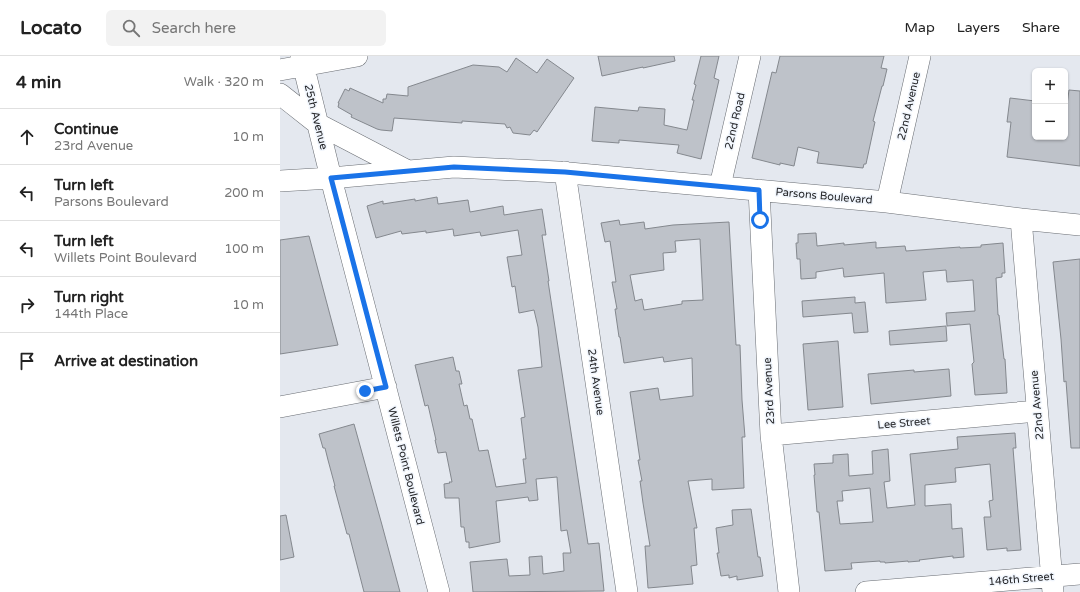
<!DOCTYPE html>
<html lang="en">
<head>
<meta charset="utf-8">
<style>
	body { margin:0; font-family:"Varela Round",sans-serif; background:#f2f2f2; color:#222 }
	.controls { position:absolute; right:12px; top:12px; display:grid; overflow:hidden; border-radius:6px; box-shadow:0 1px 3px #0004 }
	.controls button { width:36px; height:36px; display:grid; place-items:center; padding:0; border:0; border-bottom:1px solid #e0e0e0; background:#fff; color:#222; font:20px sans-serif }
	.stop { position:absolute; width:12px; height:12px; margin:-9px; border:3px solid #1a73e8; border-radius:50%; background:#fff }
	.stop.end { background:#1a73e8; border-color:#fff; box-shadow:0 1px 4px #0008 }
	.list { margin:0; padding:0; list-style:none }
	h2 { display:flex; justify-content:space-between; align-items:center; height:52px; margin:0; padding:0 16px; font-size:17px }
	h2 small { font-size:13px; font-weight:400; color:#767676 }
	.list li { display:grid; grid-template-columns:26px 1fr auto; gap:12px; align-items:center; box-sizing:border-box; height:56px; padding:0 16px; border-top:1px solid #e0e0e0 }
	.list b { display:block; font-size:15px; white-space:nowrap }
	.list p { margin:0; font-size:13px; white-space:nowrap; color:#767676 }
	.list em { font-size:13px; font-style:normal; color:#767676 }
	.icon { flex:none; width:22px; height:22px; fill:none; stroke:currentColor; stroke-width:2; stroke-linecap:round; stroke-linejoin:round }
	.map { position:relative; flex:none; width:800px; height:536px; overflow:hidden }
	header { display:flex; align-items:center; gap:24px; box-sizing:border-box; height:56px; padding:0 20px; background:#fff; border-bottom:1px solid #e0e0e0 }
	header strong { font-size:19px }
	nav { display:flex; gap:22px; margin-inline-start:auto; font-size:14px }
	.search { width:280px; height:36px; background:#f2f2f2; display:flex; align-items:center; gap:10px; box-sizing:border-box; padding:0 14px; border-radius:6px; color:#767676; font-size:15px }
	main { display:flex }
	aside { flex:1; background:#fff }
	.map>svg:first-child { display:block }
	.building { fill:#bec2c9; stroke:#84888e; fill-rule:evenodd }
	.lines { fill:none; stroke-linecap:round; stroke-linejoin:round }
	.minor-casing { stroke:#696d73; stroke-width:22 }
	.minor { stroke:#fff; stroke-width:21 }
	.route { stroke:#1a73e8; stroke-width:5 }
	.labels { text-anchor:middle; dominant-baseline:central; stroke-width:3; stroke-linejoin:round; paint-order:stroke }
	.street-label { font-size:11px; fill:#242528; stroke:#f1f6fd }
</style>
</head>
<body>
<header>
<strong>Locato</strong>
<div class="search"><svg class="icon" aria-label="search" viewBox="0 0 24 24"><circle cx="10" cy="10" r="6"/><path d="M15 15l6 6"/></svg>Search here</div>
<nav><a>Map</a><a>Layers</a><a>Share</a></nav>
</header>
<main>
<aside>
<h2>4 min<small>Walk · 320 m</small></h2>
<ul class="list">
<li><svg class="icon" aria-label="ahead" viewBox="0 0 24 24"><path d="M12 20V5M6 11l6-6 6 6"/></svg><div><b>Continue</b><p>23rd Avenue</p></div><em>10 m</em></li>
<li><svg class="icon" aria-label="left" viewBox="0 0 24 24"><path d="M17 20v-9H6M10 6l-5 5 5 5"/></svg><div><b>Turn left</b><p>Parsons Boulevard</p></div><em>200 m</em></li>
<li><svg class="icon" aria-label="left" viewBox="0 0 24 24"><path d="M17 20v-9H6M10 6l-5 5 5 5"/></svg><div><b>Turn left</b><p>Willets Point Boulevard</p></div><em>100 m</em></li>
<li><svg class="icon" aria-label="right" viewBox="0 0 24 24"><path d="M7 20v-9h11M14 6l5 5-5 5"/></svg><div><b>Turn right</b><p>144th Place</p></div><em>10 m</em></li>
<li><svg class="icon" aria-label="arrive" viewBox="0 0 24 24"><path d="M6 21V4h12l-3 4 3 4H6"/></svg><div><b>Arrive at destination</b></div></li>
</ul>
</aside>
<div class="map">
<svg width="800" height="536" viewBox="0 0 800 536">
	<rect width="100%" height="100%" fill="#e4e8ef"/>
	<path class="building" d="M318,0H394L395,5L363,12V11L322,20Z
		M421,0H439L434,22L439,24L421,103L397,97L399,89L339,84V87L312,85L315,51L358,55L359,51L385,53L384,69L407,74L414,44H412L416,29L414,28Z
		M500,0H604L601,12L607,13L603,30H602L593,65L595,66L586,108H584L583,112L537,107L539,96L518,91L514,110L500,107V109L472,102L492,16L496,17Z
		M236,2L257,17L267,3L294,22L257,76L254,74L250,79L233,77L230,71L227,72L225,68L182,65V67L114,62L112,75L101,74L97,73L71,61L72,59L58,51L59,47H58L65,33L69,35L70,32L103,47V43H106L107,38L128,40V31L193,9L219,11L227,16Z
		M789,34L800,35V110L727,101L731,66H727L730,42L755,45V81H785V64Z
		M157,141L158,148L188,144L190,156L223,150L224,159L262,153L266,179H262L269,225H268L308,488L319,487L324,535L193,536L190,506L227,503L229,520L250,519L249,501L262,500L263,518L284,515L283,497H291L287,474L281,475L277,421L256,423L258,444L249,445L248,441L216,445L220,486L189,492V486H186L184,471H181L179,442H165L164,428L170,427L169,426H172L166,396L158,397L155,384H156L148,349L145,350L135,309L173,301L176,315H179L182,328H179L184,350L187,349L190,363H192L199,395L208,394L216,431L246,427L243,403H246L241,362L245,361L238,314L262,311L258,271L254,254L239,257L235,230L232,231L227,201L242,199L238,174L201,180L200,176L174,180L173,173L146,177V175L122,178L121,175L96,182L87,150L103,145V148L135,143V145Z
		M339,164L340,169L364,166L365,173L393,169L449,166L456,289H460L462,344L465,381H462L464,432L432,434V423L408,425L417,472H414L417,509L411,510L413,528L368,532L365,490H370L363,447L360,425H362L358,404H360L350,336L378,332L380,344L413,340L412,302L384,306L383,301L344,307L340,281H339L335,253H337L332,226H336L330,185L325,186L321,167ZM420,183L423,244L402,245V248L364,254L362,243L355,245L350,219L384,214L383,197L396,196L395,185Z
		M536,177L537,190L564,187V189L596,186V192L625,190L626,195L680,191V192L701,191V189L723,187L725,217H722V221L716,222L718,259H719L724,303H725L727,337L695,339L692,308L694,306L690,268L667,270L666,257L695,255L693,224L667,226L666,214L643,216L646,244L606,247L604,217L564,221L563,212L536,216V222L521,223L520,203H517L516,187H518V178Z
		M29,180L58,289L0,298V184Z
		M800,203V392H791L786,325L784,326L781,283L773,206Z
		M575,241V247L585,246L588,276L574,277L572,257L523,261L522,245Z
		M666,270L667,285L610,289L609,275Z
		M558,285L563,351L528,354L523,288Z
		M669,313L671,340L591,348L588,318L634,314V316Z
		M74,368L102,469L120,536H84L69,478H67L54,430H55L48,404L45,392H43L39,378Z
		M735,377L736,392H733L741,494L727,495V492L707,494L704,461H711L709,445L713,444L710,408L675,412L676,426L645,429V450L671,448L672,473L682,472L684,501L673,502V500L639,504L640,505L628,506V505L605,507V506H600V505L571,507L572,513L545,515L539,456H537L534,419H535L534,408L553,407V399L568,398L569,420L593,418L592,395L608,393L610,425L604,426L607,452L635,449L630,398L678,393L677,381ZM590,432L593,466L560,468L557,445H563L562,435Z
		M471,453L478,501H480L483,520L457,524V520L449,522V519L441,520L437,497H439L436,472L453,469L452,454Z
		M6,459L14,501L0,504V460Z"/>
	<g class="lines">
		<g class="minor-casing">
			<path id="minor" d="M21,0L54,134L159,536
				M0,14L77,0
				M0,38L38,68L128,115
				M285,116L347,536
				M0,125L51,122L174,111L278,116L607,146L741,163L800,169
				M440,130L470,0
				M479,134L491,379L509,536
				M607,146L640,0
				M741,163L773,536
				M0,351L106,331
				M491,379L757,355
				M586,536L800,518"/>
		</g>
		<use href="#minor" class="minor"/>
	</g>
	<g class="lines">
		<path class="route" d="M85,335L106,331L51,122L174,111L285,116L479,134L480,164"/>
	</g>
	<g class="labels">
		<g class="street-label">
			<text transform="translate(629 50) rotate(-77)">22nd Avenue</text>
			<text transform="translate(36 61) rotate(76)">25th Avenue</text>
			<text transform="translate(455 65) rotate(-77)">22nd Road</text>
			<text transform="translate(544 140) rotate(5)">Parsons Boulevard</text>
			<text transform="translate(316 326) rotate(82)">24th Avenue</text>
			<text transform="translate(489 335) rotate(-93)">23rd Avenue</text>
			<text transform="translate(757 349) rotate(-95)">22nd Avenue</text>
			<text transform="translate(624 367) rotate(-5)">Lee Street</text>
			<text transform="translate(126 410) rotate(76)">Willets Point Boulevard</text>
			<text transform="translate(741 523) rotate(-5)">146th Street</text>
		</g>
	</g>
</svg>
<div class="controls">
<button>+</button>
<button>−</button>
</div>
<div class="stop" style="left:480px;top:164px"></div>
<div class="stop end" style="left:85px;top:335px"></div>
</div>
</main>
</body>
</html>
